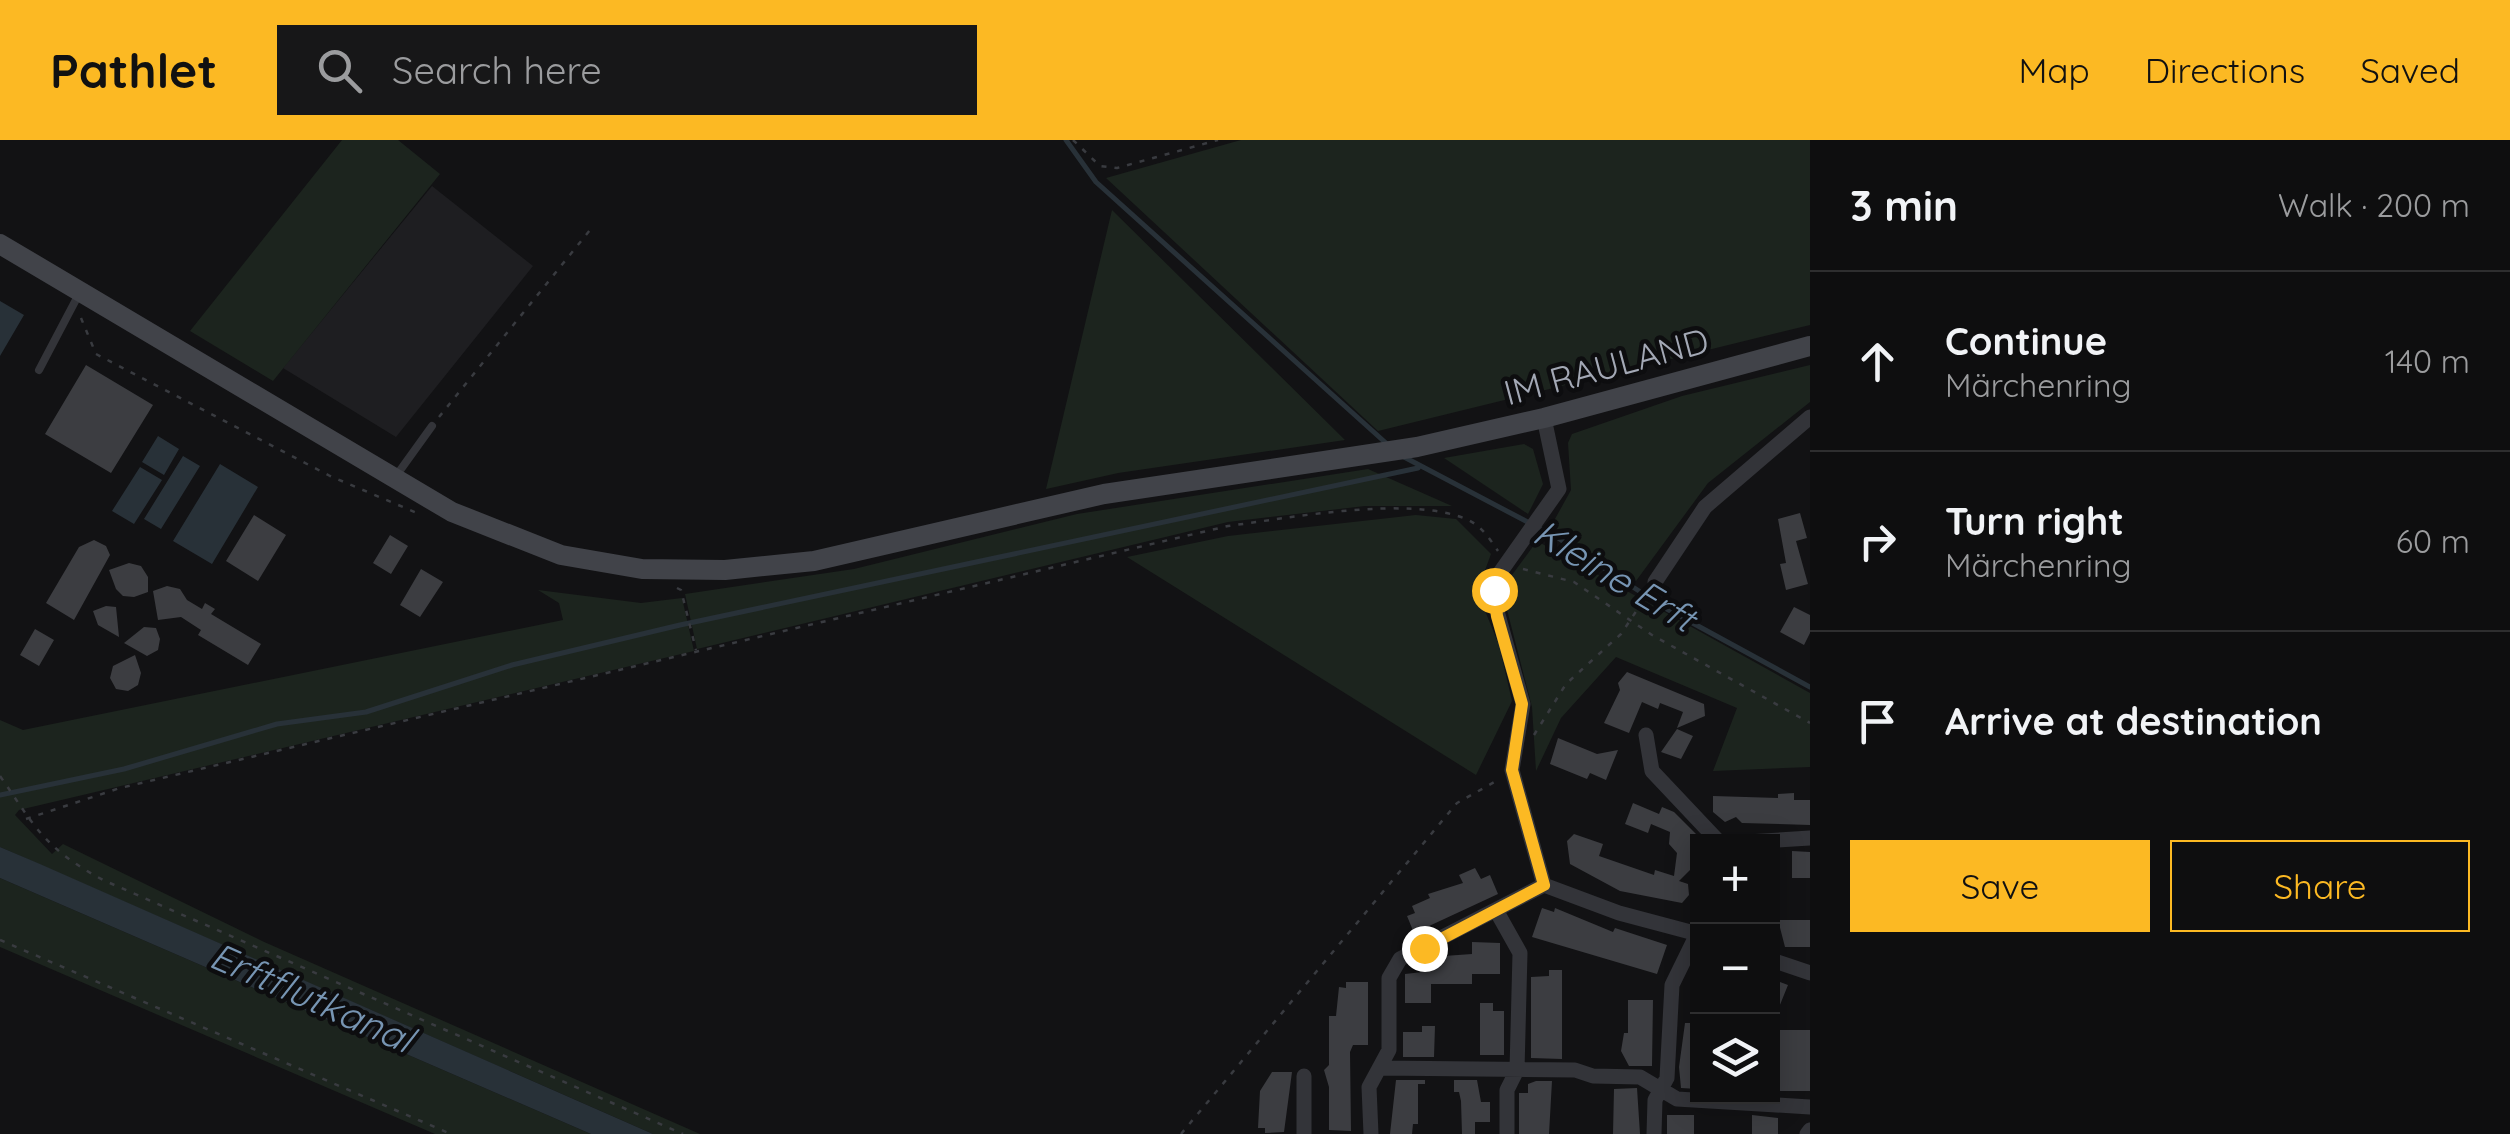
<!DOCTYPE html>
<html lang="en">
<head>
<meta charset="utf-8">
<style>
	body { margin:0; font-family:Quicksand,sans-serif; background:#171718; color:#f1f3f6 }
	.controls { position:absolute; right:30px; bottom:30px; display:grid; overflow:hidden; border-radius:0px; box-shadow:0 5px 25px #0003 }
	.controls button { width:90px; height:90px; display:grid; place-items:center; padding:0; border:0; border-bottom:2px solid #2e2e2f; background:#0e0e0f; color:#f1f3f6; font:50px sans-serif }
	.stop { position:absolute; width:30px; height:30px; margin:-22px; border:8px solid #fcb923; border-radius:50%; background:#fff }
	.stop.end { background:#fcb923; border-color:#fff; box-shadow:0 2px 10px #0008 }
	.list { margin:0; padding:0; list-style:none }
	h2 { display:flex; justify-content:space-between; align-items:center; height:130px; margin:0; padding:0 40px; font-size:42px }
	h2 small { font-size:32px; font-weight:400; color:#9b9c9e }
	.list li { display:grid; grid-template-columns:65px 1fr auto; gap:30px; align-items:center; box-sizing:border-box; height:180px; padding:0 40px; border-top:2px solid #2e2e2f }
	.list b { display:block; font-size:38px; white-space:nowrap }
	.list p { margin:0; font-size:32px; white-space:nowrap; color:#9b9c9e }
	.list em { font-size:32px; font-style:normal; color:#9b9c9e }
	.actions { display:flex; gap:20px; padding:30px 40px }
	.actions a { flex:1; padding:22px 0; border:2px solid #fcb923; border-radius:0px; text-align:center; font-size:35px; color:#fcb923 }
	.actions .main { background:#fcb923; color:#111 }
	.icon { flex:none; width:55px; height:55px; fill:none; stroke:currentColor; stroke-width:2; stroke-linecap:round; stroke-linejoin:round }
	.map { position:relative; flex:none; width:1810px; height:994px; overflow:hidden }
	header { display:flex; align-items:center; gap:60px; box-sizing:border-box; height:140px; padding:0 50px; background:#fcb923; color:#111 }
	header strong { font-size:48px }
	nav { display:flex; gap:55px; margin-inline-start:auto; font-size:35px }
	.search { width:700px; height:90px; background:#171718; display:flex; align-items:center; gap:25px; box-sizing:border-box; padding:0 35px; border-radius:0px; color:#9b9c9e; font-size:38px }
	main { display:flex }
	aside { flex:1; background:#0e0e0f }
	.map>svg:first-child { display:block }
	.built { fill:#1e1e21 }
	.green { fill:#1c241e }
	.water { fill:#283138 }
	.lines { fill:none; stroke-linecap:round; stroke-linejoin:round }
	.stream { stroke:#283138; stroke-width:5 }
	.building { fill:#3c3d41 }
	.path { stroke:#393b40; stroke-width:2.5; stroke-dasharray:5 8; stroke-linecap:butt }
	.lane { stroke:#333439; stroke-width:8 }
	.street { stroke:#333439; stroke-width:15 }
	.secondary { stroke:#414349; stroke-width:20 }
	.route { stroke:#fcb923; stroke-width:12 }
	.labels { text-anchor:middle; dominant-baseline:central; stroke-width:9; stroke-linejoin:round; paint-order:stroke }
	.street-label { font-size:35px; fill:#a3a8b5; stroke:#0d0d0f }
	.water-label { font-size:38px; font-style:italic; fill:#7795b3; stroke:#0d0d0f }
</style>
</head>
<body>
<header>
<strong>Pathlet</strong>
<div class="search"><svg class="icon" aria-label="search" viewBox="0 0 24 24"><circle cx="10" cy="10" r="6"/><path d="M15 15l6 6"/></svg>Search here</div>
<nav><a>Map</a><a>Directions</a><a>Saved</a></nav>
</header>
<main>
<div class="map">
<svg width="1810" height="994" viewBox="0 0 1810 994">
	<rect width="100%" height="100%" fill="#121214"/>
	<path class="built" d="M432,46L533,126L396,297L283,228Z"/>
	<path class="green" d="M342,0H398L440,34L273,241L190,191Z
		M1241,0H1810V185L1378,291L1106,38Z
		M1112,70L1345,300L1118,333L1046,349Z
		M1810,225V262L1708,343L1636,441L1550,388L1571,350L1568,303L1572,294L1682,256Z
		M1524,304L1533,309L1543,344L1528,374L1444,318Z
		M1368,329L1452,366H1365L1228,382L697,509L685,454L854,429L1077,374Z
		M1416,375L1456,379L1491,414L1480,444L1481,461L1499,505L1512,561L1476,635L1127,417L1228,396Z
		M1537,401L1810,553V627L1713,631L1737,568L1616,517L1561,578L1536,631L1532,567L1505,462L1509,439Z
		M538,450L641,463L682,458L694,511L19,670L15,675L52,714L63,704L262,801L700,994H653L0,707V580L23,590L563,480L559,463Z
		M0,738L591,994H435L0,807Z"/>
	<path class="water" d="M0,161L24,175L0,216Z
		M158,296L179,309L164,335L142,322Z
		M183,316L200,326L161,389L144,379Z
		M220,324L258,347L212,424L173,401Z
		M140,327L162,340L134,384L112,371Z
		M0,707L40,724L653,994H591L0,738Z"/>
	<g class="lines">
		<path class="stream" d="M1066,0L1096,42L1387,304
			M1404,317L1558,398L1665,468L1810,547
			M0,655L124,629L277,584L366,572L512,525L680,485L1418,328"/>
	</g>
	<path class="building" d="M86,225L153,265L111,333L45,294Z
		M1800,373L1807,398L1796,401L1808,444L1786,450L1780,424L1786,423L1778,379Z
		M254,375L286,395L258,441L226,421Z
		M390,395L408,406L391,434L373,423Z
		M94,400L106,406L110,415L74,480L46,463L79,407Z
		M129,423L141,426L148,437V452L134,457L123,456L116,449L109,430Z
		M421,429L443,442L420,477L400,465Z
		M167,446L180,449L187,460L202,469L205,463L215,469L211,474L261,504L248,525L198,495L201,490L181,477L158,480L153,451Z
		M106,466L116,467L119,497L98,485L93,471Z
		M1794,467L1810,475V493L1804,505L1780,492Z
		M144,487L156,488L160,499L158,510L147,516L124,503Z
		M35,489L54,500L39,526L20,515Z
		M135,515L141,533L138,545L128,551L116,549L110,538L113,526Z
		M1627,532L1704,564L1705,576L1677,588L1683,572L1660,563L1658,569L1642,562L1629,593L1604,583L1620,550L1618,543Z
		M1677,589L1693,596L1681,619L1661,612Z
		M1558,598L1597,614L1618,610L1606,640L1590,633L1587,639L1550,624Z
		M1794,653V660H1810V685L1742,683L1736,677L1725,682L1713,672V656L1778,658V654Z
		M1633,663L1659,674L1662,667L1674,672L1698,696V722L1679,741L1688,744L1689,755L1682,763L1620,751L1570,724L1567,701L1574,694L1603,704L1599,716L1654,735L1655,730L1674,736L1677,713L1669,704L1670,692L1651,684L1648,693L1625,684Z
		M1792,711L1810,712V738H1792Z
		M1475,728L1481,739L1490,735L1498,754L1414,793L1407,776L1415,773L1412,766L1430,758L1428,754L1463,743L1459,735Z
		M1542,768L1554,772L1555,768L1613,792L1615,788L1667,805L1657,834L1532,797Z
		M1778,780H1810V807H1785Z
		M1472,802L1500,803V834H1472V844H1431V863H1405V834L1431,831V821L1444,816L1472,814Z
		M1549,830H1562V919L1531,918V837L1549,836Z
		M1772,839L1788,845L1773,882H1772Z
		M1346,842H1368V905H1353L1350,912L1351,991L1329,990V947L1324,930L1329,925V876H1336L1339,847L1346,848Z
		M1628,860H1653L1652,926H1629L1621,911L1624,893H1628Z
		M1480,863H1493V871H1504V915H1480Z
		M1685,883H1698V949L1681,948L1679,927Z
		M1422,886H1435L1434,917H1403V892H1422Z
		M1780,890H1810V951H1780Z
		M1272,932H1292L1284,992L1265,993V988H1258L1260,951Z
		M1396,940H1425V944H1418V984H1413L1412,994H1390Z
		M1454,940H1477L1481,962H1490V982H1475V994H1462L1461,961L1459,952H1454Z
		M1536,941H1552L1549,994H1519V953H1528V944Z
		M1637,948L1640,994H1613L1614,949Z
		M1667,975H1694V994H1667Z
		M1752,975L1778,978V994H1752Z"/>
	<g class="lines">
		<path class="path" d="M1073,0L1100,26L1117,28L1218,0
			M81,178L96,214L330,336L417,373
			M439,277L590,90
			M1523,429L1574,442L1652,495L1810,583
			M677,448L681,450L696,510
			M1534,595L1566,544L1621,494L1647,455
			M0,636C36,688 44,708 103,740L683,994
			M26,679L120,648L1228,386C1289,378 1409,355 1466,379C1481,385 1489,398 1498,411
			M0,800L451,994
			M1181,994L1457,663L1498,640"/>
		<path class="lane" d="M39,230L80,152
			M396,336L432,286"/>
		<path class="street" d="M1544,278L1559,349L1499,434L1495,464L1523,564L1512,630L1544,745L1619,773L1698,794
			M1655,442L1705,367L1810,277
			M1646,595L1652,631L1719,702
			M1747,702L1810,698
			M1497,772L1520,813L1517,930L1507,950V994
			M1772,820L1810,833
			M1380,928L1575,930L1593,936L1640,937L1677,959L1810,967
			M1304,994V936
			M1371,994L1369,947L1389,910V838L1400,819L1544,745
			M1654,994L1655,960L1667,938L1672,845L1698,792
			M1807,994L1810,990"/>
		<path class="secondary" d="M0,104L452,372L561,415L642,429L725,430L814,421L1104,354L1417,307L1544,278L1810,206"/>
	</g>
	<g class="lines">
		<path class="route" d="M1424,808L1544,745L1512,630L1522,564L1497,476L1494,450"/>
	</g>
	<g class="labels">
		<g class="street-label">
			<text transform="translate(1606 226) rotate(-15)">IM RAULAND</text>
		</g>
		<g class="water-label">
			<text transform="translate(1615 435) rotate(31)">Kleine Erft</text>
			<text transform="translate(312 857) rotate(24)">Erftflutkanal</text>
		</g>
	</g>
</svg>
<div class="controls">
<button>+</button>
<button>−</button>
<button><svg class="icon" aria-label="layers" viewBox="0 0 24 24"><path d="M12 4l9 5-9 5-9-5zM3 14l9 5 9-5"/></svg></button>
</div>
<div class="stop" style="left:1494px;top:450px"></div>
<div class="stop end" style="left:1424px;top:808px"></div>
</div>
<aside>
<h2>3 min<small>Walk · 200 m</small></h2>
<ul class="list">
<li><svg class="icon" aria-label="ahead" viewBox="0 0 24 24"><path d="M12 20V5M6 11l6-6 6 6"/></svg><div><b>Continue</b><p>Märchenring</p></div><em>140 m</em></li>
<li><svg class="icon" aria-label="right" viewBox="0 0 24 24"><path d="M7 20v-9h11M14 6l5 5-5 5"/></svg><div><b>Turn right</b><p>Märchenring</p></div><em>60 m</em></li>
<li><svg class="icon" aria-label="arrive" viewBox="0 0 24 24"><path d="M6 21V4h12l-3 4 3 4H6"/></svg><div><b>Arrive at destination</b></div></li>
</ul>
<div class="actions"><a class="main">Save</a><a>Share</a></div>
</aside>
</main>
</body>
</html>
